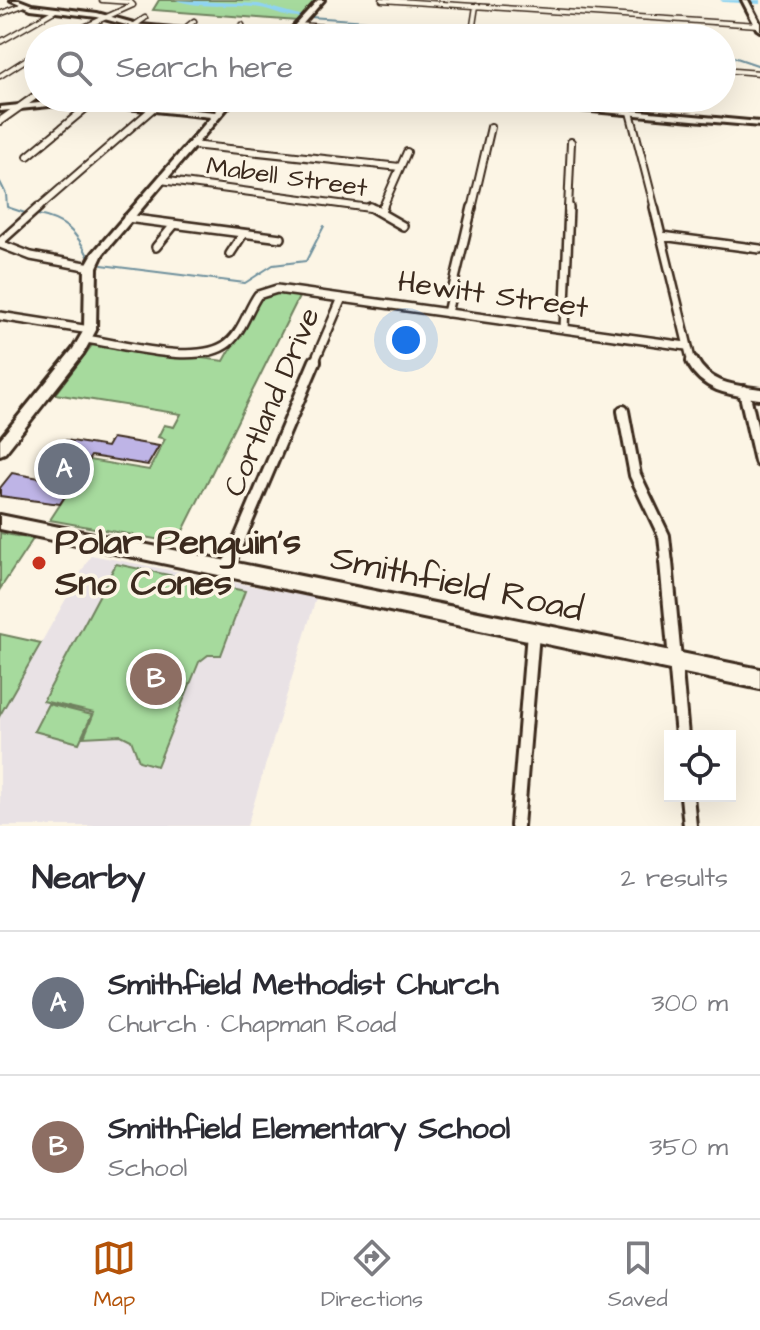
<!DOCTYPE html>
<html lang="en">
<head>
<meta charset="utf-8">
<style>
	body { margin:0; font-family:"Architects Daughter",sans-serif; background:#f7f7f7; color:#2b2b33 }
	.controls { position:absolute; right:24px; bottom:24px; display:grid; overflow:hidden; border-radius:0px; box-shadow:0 8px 32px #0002 }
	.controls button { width:72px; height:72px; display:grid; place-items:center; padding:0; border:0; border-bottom:2px solid #e1e1e2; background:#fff; color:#2b2b33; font:40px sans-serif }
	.you { position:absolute; left:406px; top:340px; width:28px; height:28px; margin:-20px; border:6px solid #fff; border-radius:50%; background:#1a73e8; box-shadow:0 0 0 12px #1a73e833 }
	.badge { display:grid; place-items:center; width:52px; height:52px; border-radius:50%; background:#b45309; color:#fff; font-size:26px; font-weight:700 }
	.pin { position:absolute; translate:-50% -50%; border:4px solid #fff; box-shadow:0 2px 8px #0006 }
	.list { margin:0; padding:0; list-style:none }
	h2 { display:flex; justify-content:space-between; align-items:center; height:104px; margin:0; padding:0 32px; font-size:34px }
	h2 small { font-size:26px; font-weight:400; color:#7c7c81 }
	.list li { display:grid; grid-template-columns:52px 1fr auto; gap:24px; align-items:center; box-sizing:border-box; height:144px; padding:0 32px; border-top:2px solid #e1e1e2 }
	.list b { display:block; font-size:30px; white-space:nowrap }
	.list p { margin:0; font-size:26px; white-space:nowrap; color:#7c7c81 }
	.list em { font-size:26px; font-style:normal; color:#7c7c81 }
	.icon { flex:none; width:44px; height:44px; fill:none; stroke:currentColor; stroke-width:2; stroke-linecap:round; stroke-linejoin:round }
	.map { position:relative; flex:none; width:760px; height:826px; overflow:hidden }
	.search { position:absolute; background:#fff; box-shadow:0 8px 32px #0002; left:24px; right:24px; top:24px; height:88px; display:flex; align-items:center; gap:20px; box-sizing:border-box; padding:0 28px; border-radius:44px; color:#7c7c81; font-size:30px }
	.sheet { height:392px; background:#fff }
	nav { display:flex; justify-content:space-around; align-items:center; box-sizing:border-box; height:112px; border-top:2px solid #e1e1e2; background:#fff; font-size:22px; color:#7c7c81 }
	nav a { display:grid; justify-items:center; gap:4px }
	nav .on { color:#b45309 }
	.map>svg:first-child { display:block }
	.built { fill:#e9e2e5 }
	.green { fill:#a6da9d; stroke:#70825e; stroke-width:2 }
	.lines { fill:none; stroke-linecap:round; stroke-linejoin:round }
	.stream { stroke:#6e909d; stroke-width:2 }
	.river { fill:#90d4f1; fill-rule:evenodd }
	.building { fill:#beb4e6; stroke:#3b2a1e; stroke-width:2 }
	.street-far4-casing { stroke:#3b2a1e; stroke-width:7 }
	.street-far3-casing { stroke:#3b2a1e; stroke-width:10 }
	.street-far2-casing { stroke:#3b2a1e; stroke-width:12 }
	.street-far1-casing { stroke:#3b2a1e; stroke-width:16 }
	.street-casing { stroke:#3b2a1e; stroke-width:18 }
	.secondary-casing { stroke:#3b2a1e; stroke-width:6 }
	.street-far4 { stroke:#fcf5e5; stroke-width:4 }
	.street-far3 { stroke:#fcf5e5; stroke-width:6 }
	.street-far2 { stroke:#fcf5e5; stroke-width:7 }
	.street-far1 { stroke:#fcf5e5; stroke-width:10 }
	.street { stroke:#fcf5e5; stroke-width:12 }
	.secondary { fill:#fcf5e5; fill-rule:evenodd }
	.poi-dot { fill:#c8321e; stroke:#fcf5e5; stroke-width:3 }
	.labels { text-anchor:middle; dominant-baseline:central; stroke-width:7; stroke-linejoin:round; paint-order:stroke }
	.far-street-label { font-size:26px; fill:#3b2a1e; stroke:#fcf5e5 }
	.street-label { font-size:30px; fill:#3b2a1e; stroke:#fcf5e5 }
	.near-poi-label { font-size:36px; font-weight:bold; fill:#3b2a1e; stroke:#fcf5e5; text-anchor:start }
	.near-street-label { font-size:36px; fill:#3b2a1e; stroke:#fcf5e5 }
</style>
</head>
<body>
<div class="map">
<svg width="760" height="826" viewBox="0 0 760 826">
	<rect width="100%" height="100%" fill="#fcf5e5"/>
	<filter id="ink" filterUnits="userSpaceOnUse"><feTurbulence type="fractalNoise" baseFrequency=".0125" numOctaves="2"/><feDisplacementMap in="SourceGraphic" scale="16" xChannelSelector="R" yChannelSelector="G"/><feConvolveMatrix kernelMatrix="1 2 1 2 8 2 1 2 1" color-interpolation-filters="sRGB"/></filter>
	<g filter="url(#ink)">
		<path class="built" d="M91,555L316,598L247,826H0V715Z"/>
		<path class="green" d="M159,0H316L297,21L153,10Z
			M276,292L300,295L177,543L50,520L89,460L149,470L165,439L158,437L164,425L174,427L181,414L55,394L93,344L224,361L258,300Z
			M0,533L33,539L0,589Z
			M116,564L245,591L221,655H208L199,662L157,766L139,761L131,740L121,735L84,737L94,713L43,701Z
			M0,634L41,643L0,715Z
			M48,704L92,715L79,743L34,731Z"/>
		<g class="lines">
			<path class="stream" d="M310,17L468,28
				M479,29L614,38
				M722,53L760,66
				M0,182L6,194L7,207L25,213
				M38,215C64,220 77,232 88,256
				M102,265L245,283L273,265L306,261L324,226"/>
			<path class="river" d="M176,0L259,4L303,16C289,20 274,10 260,8C232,3 202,10 176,0Z
				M720,0H760V4L723,2Z"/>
		</g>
		<path class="building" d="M112,438L159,446L148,465L91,456L60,504L0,496V488L12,473L39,478L66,440L107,447Z"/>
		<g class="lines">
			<g class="street-far4-casing">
				<path id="street-far4" d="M102,0L130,2L133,5
					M382,0L758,25
					M0,14L23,5
					M298,25L350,29L328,38
					M60,38L133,5
					M116,38L145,18
					M173,38L194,21
					M229,38L242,25
					M471,38L476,6
					M0,42L54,11
					M722,70L760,73
					M0,76L38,52"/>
			</g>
			<g class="street-far3-casing">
				<path id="street-far3" d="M630,112L655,209
					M0,121L38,94
					M192,145L400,167
					M28,156L98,98
					M161,180L377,209
					M37,209L165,98
					M382,209L407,152
					M472,209L491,127
					M568,209L571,142"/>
			</g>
			<g class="street-far2-casing">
				<path id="street-far2" d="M370,207L403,226
					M654,207L692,363
					M381,212L383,207
					M127,218L281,238
					M662,236L760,249
					M0,242L39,207
					M0,244L31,256L91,267
					M156,247L174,225
					M230,254L243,234
					M447,313L472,207
					M0,316L90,330
					M564,329L569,207
					M86,339C122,344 198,367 228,343C242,332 248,309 258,295L277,289L686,346
					M314,363L342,298"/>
			</g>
			<g class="street-far1-casing">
				<path id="street-far1" d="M692,361C706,388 732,390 760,394
					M744,391L760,461
					M623,411L635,475L664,536L667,564
					M229,564L315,361"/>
			</g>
			<g class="street-casing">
				<path id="street" d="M666,562L682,736
					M227,568L230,562
					M687,796L690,826
					M517,826L533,633"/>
			</g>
			<g class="secondary-casing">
				<path id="secondary" d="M11,0H19L32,5L97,13L141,25L282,38H254L141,29L97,17L31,9Z
					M318,0H324L290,38H283Z
					M742,0H748L760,23V31L757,29Z
					M228,98H236L103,254L97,267L96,330L83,354L5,453L0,455V439L73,349L84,330L85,267L93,253L211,117L79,103L0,111V107L79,99L215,112Z
					M465,98H495L760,122V126L469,100Z
					M0,515L760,669V689L0,529Z"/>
			</g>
			<use href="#street-far4" class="street-far4"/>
			<use href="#street-far3" class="street-far3"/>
			<use href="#street-far2" class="street-far2"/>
			<use href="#street-far1" class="street-far1"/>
			<use href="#street" class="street"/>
			<use href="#secondary" class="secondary"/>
		</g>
	</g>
	<circle class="poi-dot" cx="39" cy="563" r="8"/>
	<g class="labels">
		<g class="far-street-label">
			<text transform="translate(287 177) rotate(8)">Mabell Street</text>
		</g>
		<g class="street-label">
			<text transform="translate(493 295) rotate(8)">Hewitt Street</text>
			<text transform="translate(272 402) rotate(-67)">Cortland Drive</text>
		</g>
		<g class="near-poi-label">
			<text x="55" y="542">Polar Penguin’s<tspan x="55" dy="41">Sno Cones</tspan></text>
		</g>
		<g class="near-street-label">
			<text transform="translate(457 584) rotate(12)">Smithfield Road</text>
		</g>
	</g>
</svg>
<div class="controls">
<button><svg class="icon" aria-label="locate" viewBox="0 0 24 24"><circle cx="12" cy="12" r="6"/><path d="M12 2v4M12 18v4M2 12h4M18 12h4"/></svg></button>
</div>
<div class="you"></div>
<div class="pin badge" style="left:64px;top:469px;background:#6b7280">A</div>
<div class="pin badge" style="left:156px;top:679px;background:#8d6e63">B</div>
<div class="search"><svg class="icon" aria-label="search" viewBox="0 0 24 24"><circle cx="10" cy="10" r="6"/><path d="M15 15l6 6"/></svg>Search here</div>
</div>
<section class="sheet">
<h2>Nearby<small>2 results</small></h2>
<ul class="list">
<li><span class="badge" style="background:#6b7280">A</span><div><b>Smithfield Methodist Church</b><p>Church · Chapman Road</p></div><em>300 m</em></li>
<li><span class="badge" style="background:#8d6e63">B</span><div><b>Smithfield Elementary School</b><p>School</p></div><em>350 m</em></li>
</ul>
</section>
<nav>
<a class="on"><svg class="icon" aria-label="map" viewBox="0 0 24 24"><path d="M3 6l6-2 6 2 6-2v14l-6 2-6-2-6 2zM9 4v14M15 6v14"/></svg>Map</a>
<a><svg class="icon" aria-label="directions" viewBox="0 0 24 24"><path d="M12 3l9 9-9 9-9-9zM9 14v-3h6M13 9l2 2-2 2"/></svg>Directions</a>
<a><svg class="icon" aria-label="saved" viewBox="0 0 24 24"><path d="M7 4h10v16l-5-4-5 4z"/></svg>Saved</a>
</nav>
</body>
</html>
